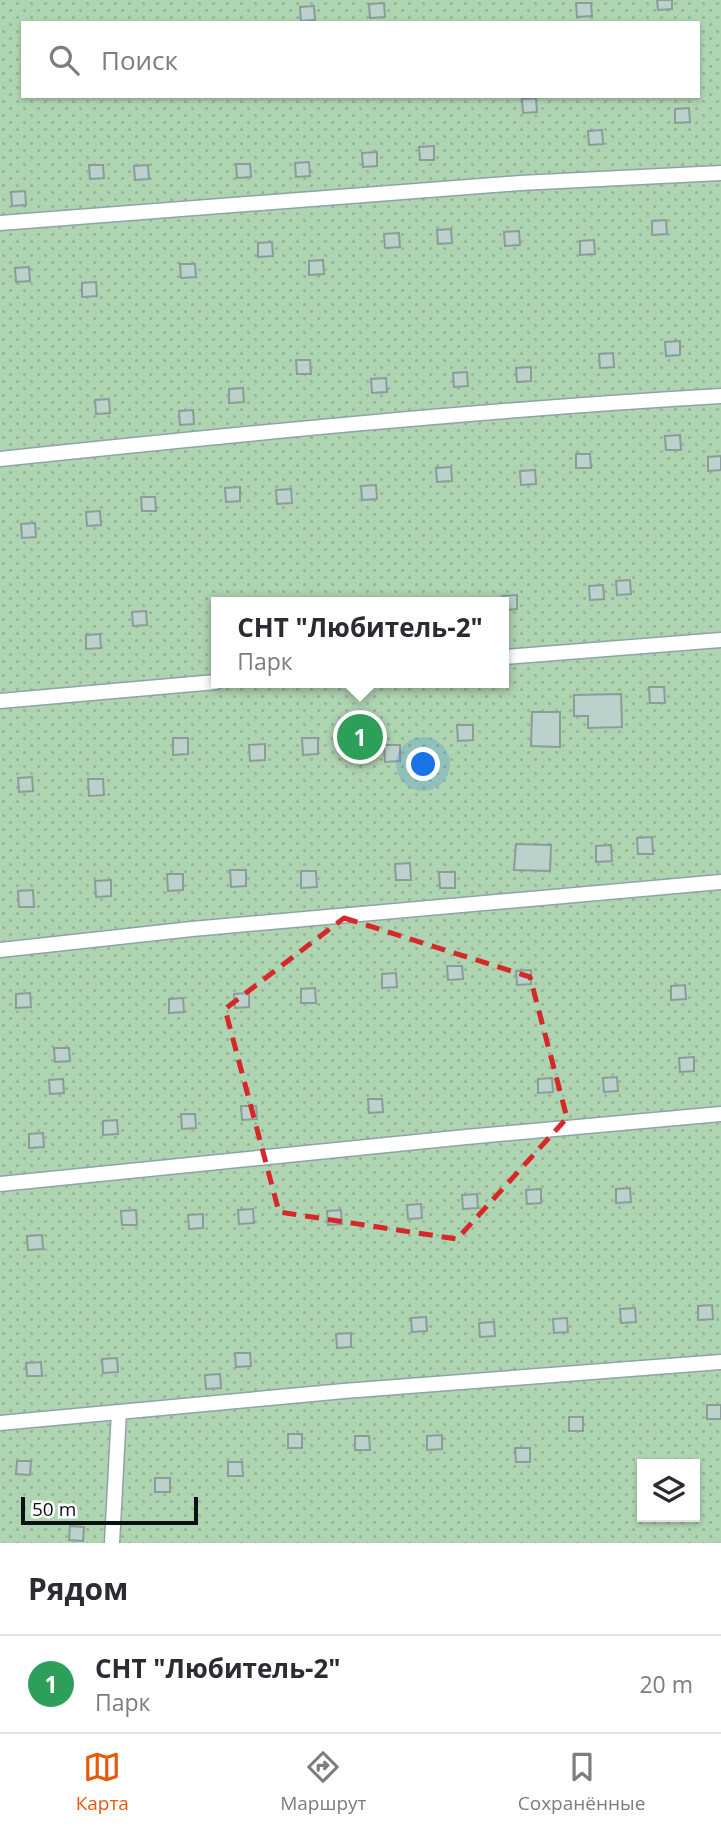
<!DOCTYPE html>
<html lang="ru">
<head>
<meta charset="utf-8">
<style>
	body { margin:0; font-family:"Open Sans",sans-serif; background:#f7f7f7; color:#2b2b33 }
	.controls { position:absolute; right:21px; bottom:21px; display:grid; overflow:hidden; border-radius:0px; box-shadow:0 2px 5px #0004 }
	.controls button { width:63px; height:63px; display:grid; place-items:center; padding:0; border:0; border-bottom:2px solid #e1e1e2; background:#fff; color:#2b2b33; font:35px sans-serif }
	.scale { position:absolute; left:21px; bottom:18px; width:177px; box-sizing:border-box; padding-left:7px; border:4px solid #0a1113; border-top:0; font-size:19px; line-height:24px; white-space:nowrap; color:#0a1113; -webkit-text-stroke:5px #fff; paint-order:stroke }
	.you { position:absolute; left:424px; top:765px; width:24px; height:24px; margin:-18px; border:5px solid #fff; border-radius:50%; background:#1a73e8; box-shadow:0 0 0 10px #1a73e833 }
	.badge { display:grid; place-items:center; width:46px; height:46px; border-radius:50%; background:#ea580c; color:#fff; font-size:23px; font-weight:700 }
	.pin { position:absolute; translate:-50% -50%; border:4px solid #fff; box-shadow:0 2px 7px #0006 }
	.popup { position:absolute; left:211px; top:597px; width:298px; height:91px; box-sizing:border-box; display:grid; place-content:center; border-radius:0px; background:#fff; filter:drop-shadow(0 2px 5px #0005); font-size:23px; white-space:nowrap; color:#7c7c81 }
	.popup b { font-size:26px; color:#2b2b33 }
	.popup::after { content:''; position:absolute; left:50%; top:100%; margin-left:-14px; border:14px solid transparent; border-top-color:#fff }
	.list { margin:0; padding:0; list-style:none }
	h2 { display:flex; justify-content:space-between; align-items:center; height:91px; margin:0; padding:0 28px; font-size:30px }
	h2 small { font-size:23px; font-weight:400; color:#7c7c81 }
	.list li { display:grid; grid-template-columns:46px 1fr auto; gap:21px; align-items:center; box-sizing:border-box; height:98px; padding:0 28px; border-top:2px solid #e1e1e2 }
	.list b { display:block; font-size:26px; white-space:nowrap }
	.list p { margin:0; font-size:23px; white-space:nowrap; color:#7c7c81 }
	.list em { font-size:23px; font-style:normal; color:#7c7c81 }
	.icon { flex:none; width:38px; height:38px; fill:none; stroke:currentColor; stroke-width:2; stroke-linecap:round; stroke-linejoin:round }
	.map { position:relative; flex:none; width:721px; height:1543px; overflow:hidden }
	.search { position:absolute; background:#fff; box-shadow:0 2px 5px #0004; left:21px; right:21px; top:21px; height:77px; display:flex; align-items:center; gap:18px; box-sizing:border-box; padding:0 24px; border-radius:0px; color:#7c7c81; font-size:26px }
	.sheet { height:189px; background:#fff }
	nav { display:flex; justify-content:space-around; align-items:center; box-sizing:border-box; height:98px; border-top:2px solid #e1e1e2; background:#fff; font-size:19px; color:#7c7c81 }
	nav a { display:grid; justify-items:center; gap:4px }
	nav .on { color:#ea580c }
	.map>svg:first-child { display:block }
	.green { fill:url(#green-dots); fill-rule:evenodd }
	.building { fill:#bcd0cc; stroke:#8a9d99; stroke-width:2 }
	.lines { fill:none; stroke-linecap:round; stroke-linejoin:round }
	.lane-casing { stroke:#90a3a8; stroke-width:17 }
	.lane { stroke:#fff; stroke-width:14 }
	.marked { fill:none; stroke:#d62828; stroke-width:5; stroke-dasharray:14 9; stroke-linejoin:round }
</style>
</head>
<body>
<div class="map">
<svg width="721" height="1543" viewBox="0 0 721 1543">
	<defs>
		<pattern id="green-dots" width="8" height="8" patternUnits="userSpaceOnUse" patternTransform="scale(1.75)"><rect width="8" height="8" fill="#afd4b1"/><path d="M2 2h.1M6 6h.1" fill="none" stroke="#95b597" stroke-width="1.8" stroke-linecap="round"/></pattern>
	</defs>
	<rect width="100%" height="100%" fill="#e4f8fe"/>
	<path class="green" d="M0,0H721V1543H0ZM23,23H698V96H23ZM216,602H504V683H216ZM642,1464H695V1517H642Z"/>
	<path class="building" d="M657,0H672V9L658,10Z
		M384,3L385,17L370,18L369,4Z
		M576,3H591L592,16L577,17Z
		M314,6L315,20L301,21L300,7Z
		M536,98L537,112L523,113L522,99Z
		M689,108L690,122L675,123V109Z
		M602,130L603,144L589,145L588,131Z
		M434,146V160H420L419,147Z
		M377,152V166L363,167L362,153Z
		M309,162L310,176L296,177L295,163Z
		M236,164H250L251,177L237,178Z
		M89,165H103L104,178L90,179Z
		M148,165L149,179L135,180L134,166Z
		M25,191L26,205L12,206L11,192Z
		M666,220L667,234L652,235V221Z
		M451,229L452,243L438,244L437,230Z
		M519,231L520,245L505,246L504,232Z
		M399,233L400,247L385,248L384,234Z
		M594,240L595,254L580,255V241Z
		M272,242L273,256L258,257V243Z
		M323,260L324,274L309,275V261Z
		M180,264H195L196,277L181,278Z
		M29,267L30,281L16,282L15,268Z
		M96,282L97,296L82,297V283Z
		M680,341V355L666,356L665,342Z
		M613,353L614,367L600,368L599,354Z
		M296,360H310L311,374H297Z
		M531,367V381L517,382L516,368Z
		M467,372L468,386L454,387L453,373Z
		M386,378L387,392L372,393L371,379Z
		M243,388L244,402L229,403V389Z
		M109,399L110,413L96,414L95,400Z
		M193,410L194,424L180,425L179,411Z
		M680,435L681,450H666L665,436Z
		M576,454H590L591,468H576Z
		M721,456V470L708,471V457Z
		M451,467L452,481L437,482L436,468Z
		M535,470L536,484L521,485L520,471Z
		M376,485L377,499L362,500L361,486Z
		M240,487V501L226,502L225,488Z
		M291,489L292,503L277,504L276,490Z
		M141,497H155L156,511H142Z
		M100,511L101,525L87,526L86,512Z
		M35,523L36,537L22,538L21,524Z
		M630,580L631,594L617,595L616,581Z
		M603,585L604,599L590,600L589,586Z
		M517,595V609L504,610L502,596Z
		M146,611L147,625L133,626L132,612Z
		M100,634L101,648L86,649V635Z
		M649,687H664L665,703H650Z
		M621,694L622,727L588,728V716H574V695Z
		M532,712H560V747L531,746Z
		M457,725H473V740L458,741Z
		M173,738H188V754L173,755Z
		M302,738H318V754L303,755Z
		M265,744V760L250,761L249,745Z
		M384,745H400V761L385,762Z
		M32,777L33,791L19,792L18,778Z
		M88,779H103L104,795L89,796Z
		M652,837L653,854H638L637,838Z
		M516,844L551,845L550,871L514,870Z
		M611,845L612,861L596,862V846Z
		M410,863L411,880H396L395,864Z
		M230,870H246V886L231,887Z
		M301,871H316L317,887L301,888Z
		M439,872H455V888H440Z
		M167,874H183V890L168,891Z
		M111,880V896L96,897L95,881Z
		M33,890L34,907H19L18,891Z
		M447,966H462L463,979L448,980Z
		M531,970V984L517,985L516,971Z
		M396,973L397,987L382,988V974Z
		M685,985L686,999L671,1000V986Z
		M315,988L316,1003H301V989Z
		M30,993L31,1007L16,1008V994Z
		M249,993V1007L235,1008L234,994Z
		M183,998L184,1012L169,1013V999Z
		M54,1048H69L70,1061L55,1062Z
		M694,1057V1071L680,1072L679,1058Z
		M617,1077L618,1091L604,1092L603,1078Z
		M552,1078L553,1092L538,1093V1079Z
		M63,1079L64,1093L50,1094L49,1080Z
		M368,1099H382L383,1112L369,1113Z
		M241,1106H256L257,1119L242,1120Z
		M181,1114H195L196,1128L182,1129Z
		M117,1120L118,1134L103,1135V1121Z
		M43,1133L44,1147L29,1148V1134Z
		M630,1188L631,1202L616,1203V1189Z
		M541,1189V1203L527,1204L526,1190Z
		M477,1194L478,1208L463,1209L462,1195Z
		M421,1204L422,1218L408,1219L407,1205Z
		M253,1209L254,1223L239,1224L238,1210Z
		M136,1210L137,1225H122L121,1211Z
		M341,1210L342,1224L328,1225L327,1211Z
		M203,1214V1228L189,1229L188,1215Z
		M42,1235L43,1249L28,1250L27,1236Z
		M712,1305L713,1319L698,1320V1306Z
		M635,1308L636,1322L621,1323L620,1309Z
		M426,1317L427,1331L412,1332L411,1318Z
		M567,1318L568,1332L554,1333L553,1319Z
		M494,1322L495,1336L480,1337L479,1323Z
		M351,1333V1347L337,1348L336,1334Z
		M235,1353H250L251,1366L236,1367Z
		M117,1358L118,1372L103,1373L102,1359Z
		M41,1362L42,1376H27L26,1363Z
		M220,1374L221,1388L206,1389L205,1375Z
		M707,1405H721V1419H707Z
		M569,1417H583V1431H569Z
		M288,1434H302V1448H288Z
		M442,1435V1449L427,1450V1436Z
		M355,1436H369L370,1450H355Z
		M515,1448H530V1462H516Z
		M17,1461H31L30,1475L16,1474Z
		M228,1462H242L243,1476H228Z
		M155,1478H170V1492H155Z
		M70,1526L84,1527L83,1541L69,1540Z"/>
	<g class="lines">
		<g class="lane-casing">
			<path id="lane" d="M0,223L520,183L721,173
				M0,459C240,434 480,410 721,396
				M504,657L721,640
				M0,701L216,682
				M0,950L192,929L721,882
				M0,1184L466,1137L721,1114
				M0,1423L344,1391L721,1362
				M112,1543L119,1412"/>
		</g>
		<use href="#lane" class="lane"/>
	</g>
	<path class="marked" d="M344,918L530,977L567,1118L457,1239L279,1212L225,1009Z"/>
</svg>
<div class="controls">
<button><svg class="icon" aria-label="layers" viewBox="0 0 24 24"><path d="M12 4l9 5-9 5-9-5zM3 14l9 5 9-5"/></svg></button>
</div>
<div class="scale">50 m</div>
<div class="you"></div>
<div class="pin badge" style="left:360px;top:737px;background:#2e9e5b">1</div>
<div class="popup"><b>СНТ &quot;Любитель-2&quot;</b>Парк</div>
<div class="search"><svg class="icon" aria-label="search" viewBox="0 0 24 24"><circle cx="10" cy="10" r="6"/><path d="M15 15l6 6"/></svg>Поиск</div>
</div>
<section class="sheet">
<h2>Рядом<small></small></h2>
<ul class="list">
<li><span class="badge" style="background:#2e9e5b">1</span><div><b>СНТ &quot;Любитель-2&quot;</b><p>Парк</p></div><em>20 m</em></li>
</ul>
</section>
<nav>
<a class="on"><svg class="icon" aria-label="map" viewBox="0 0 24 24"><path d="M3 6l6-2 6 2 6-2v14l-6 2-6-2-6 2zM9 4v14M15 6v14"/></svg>Карта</a>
<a><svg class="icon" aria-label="directions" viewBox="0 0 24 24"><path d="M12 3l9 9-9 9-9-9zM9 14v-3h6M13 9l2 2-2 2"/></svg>Маршрут</a>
<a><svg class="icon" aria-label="saved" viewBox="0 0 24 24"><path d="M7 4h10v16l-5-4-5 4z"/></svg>Сохранённые</a>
</nav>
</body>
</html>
